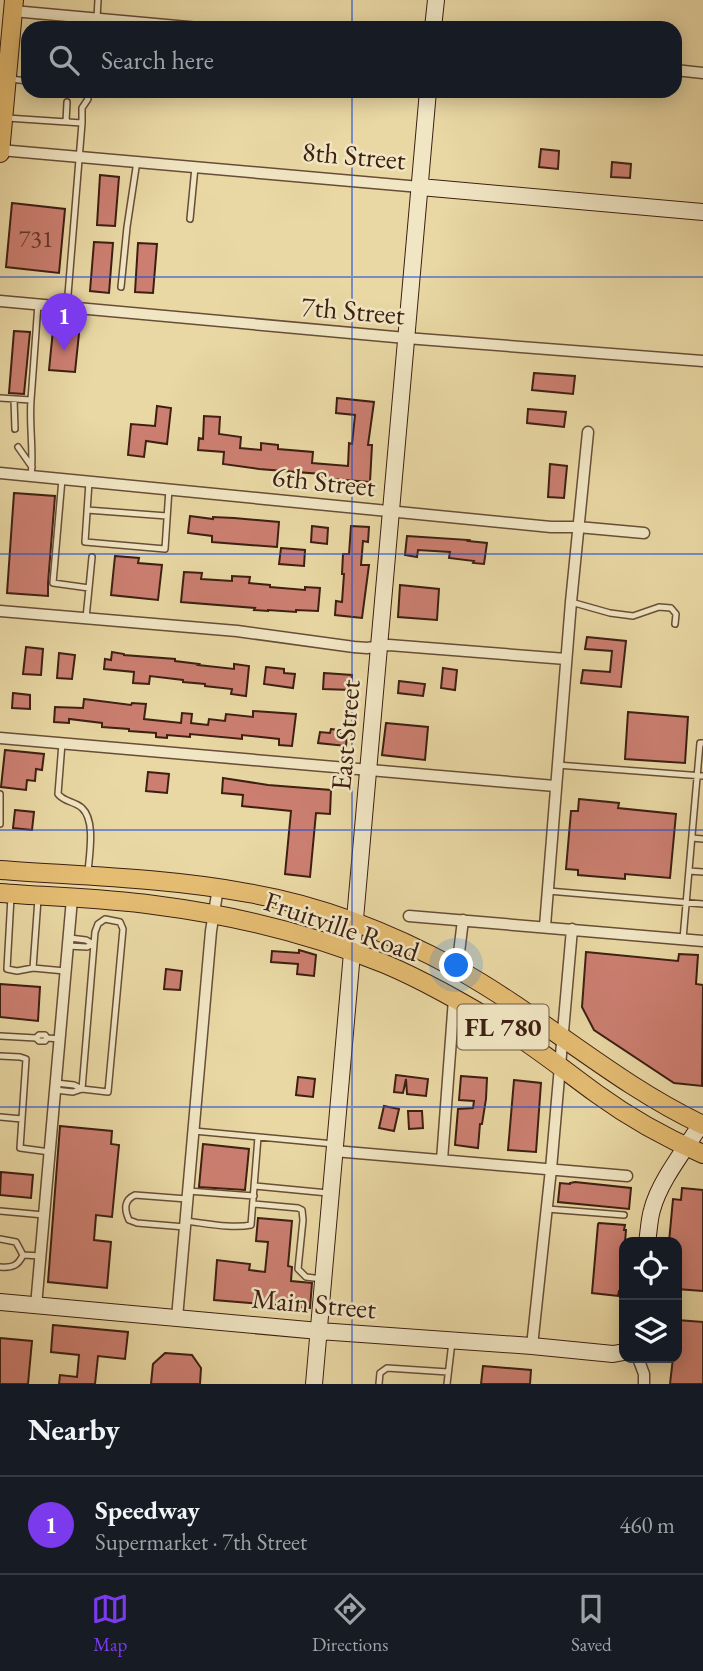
<!DOCTYPE html>
<html lang="en">
<head>
<meta charset="utf-8">
<style>
	body { margin:0; font-family:"EB Garamond",serif; background:#242831; color:#f1f3f6 }
	.controls { position:absolute; right:21px; bottom:21px; display:grid; overflow:hidden; border-radius:14px; box-shadow:0 4px 18px #0003 }
	.controls button { width:63px; height:63px; display:grid; place-items:center; padding:0; border:0; border-bottom:2px solid #363941; background:#171b24; color:#f1f3f6; font:35px sans-serif }
	.you { position:absolute; left:457px; top:966px; width:24px; height:24px; margin:-18px; border:5px solid #fff; border-radius:50%; background:#1a73e8; box-shadow:0 0 0 10px #1a73e833 }
	.badge { display:grid; place-items:center; width:46px; height:46px; border-radius:50%; background:#7c3aed; color:#fff; font-size:23px; font-weight:700 }
	.pin { position:absolute; translate:-50% -58px; filter:drop-shadow(0 2px 4px #0008) }
	.pin::after { content:''; position:absolute; top:37px; width:24px; height:21px; background:inherit; clip-path:polygon(0 0,100% 0,50% 100%) }
	.list { margin:0; padding:0; list-style:none }
	h2 { display:flex; justify-content:space-between; align-items:center; height:91px; margin:0; padding:0 28px; font-size:30px }
	h2 small { font-size:23px; font-weight:400; color:#9ea1a6 }
	.list li { display:grid; grid-template-columns:46px 1fr auto; gap:21px; align-items:center; box-sizing:border-box; height:98px; padding:0 28px; border-top:2px solid #363941 }
	.list b { display:block; font-size:26px; white-space:nowrap }
	.list p { margin:0; font-size:23px; white-space:nowrap; color:#9ea1a6 }
	.list em { font-size:23px; font-style:normal; color:#9ea1a6 }
	.icon { flex:none; width:38px; height:38px; fill:none; stroke:currentColor; stroke-width:2; stroke-linecap:round; stroke-linejoin:round }
	.map { position:relative; flex:none; width:703px; height:1384px; overflow:hidden }
	.search { position:absolute; background:#171b24; box-shadow:0 4px 18px #0003; left:21px; right:21px; top:21px; height:77px; display:flex; align-items:center; gap:18px; box-sizing:border-box; padding:0 24px; border-radius:21px; color:#9ea1a6; font-size:26px }
	.sheet { height:189px; background:#171b24 }
	nav { display:flex; justify-content:space-around; align-items:center; box-sizing:border-box; height:98px; border-top:2px solid #363941; background:#171b24; font-size:19px; color:#9ea1a6 }
	nav a { display:grid; justify-items:center; gap:4px }
	nav .on { color:#7c3aed }
	.map>svg:first-child { display:block }
	.building { fill:#cc7f71; stroke:#3d1f12; stroke-width:2 }
	.lines { fill:none; stroke-linecap:round; stroke-linejoin:round }
	.lane-casing { stroke:#684d36; stroke-width:8 }
	.street-casing { stroke:#684d36; stroke-width:13 }
	.secondary-casing { stroke:#3d1f12; stroke-width:18 }
	.primary-casing { stroke:#3d1f12; stroke-width:20 }
	.lane { stroke:#f1e6c4; stroke-width:5 }
	.street { stroke:#f1e6c4; stroke-width:10 }
	.secondary { stroke:#f1e6c4; stroke-width:16 }
	.primary { stroke:#e4bc72; stroke-width:18 }
	.grid { fill:none; stroke:#1d4ed8; stroke-width:2; stroke-opacity:0.55 }
	.labels { text-anchor:middle; dominant-baseline:central; stroke-width:5; stroke-linejoin:round; paint-order:stroke }
	.number-label { font-size:24px; fill:#61372a }
	.shield { fill:#f1e6c4; stroke:#735b47; stroke-width:2 }
	.shield-label { font-size:26px; font-weight:bold; fill:#3d1f12 }
	.street-label { font-size:28px; fill:#3d1f12; stroke:#f1e6c4 }
</style>
</head>
<body>
<div class="map">
<svg width="703" height="1384" viewBox="0 0 703 1384">
	<rect width="100%" height="100%" fill="#e9d8a4"/>
	<filter id="stains"><feTurbulence type="fractalNoise" baseFrequency=".00286" numOctaves="4"/><feColorMatrix values="0 0 0 0 .2 0 0 0 0 .09 0 0 0 0 .02 0 0 0 .5 -.17"/></filter>
	<radialGradient id="worn" r=".72"><stop offset=".6" stop-color="#630" stop-opacity="0"/><stop offset="1" stop-color="#630" stop-opacity=".3"/></radialGradient>
	<path class="building" d="M541,149L559,151L558,169L539,167Z
		M612,162L631,164L630,178L611,177Z
		M100,175L119,177L115,226L97,225Z
		M12,203L65,209L59,273L6,267Z
		M94,242L113,243L109,293L90,291Z
		M138,243L157,244L153,293L135,292Z
		M66,323L80,324L75,372L49,370L53,330L66,332Z
		M14,331L30,332L24,394L9,393Z
		M534,373L575,376L573,394L532,390Z
		M337,398L374,402L368,445H372L370,482L320,478L321,474L259,469L223,464L224,452L198,450L199,438L203,439L204,416L220,417L219,434L241,437L240,448L261,450V443L278,445V449L313,452L312,463L348,466L349,443L352,444L355,415L336,413Z
		M157,406L171,408L167,444L146,441L144,457L128,455L131,424L155,426Z
		M528,409L566,412L564,427L527,423Z
		M550,464L567,466L564,498L548,497Z
		M14,493L55,496L48,583V596L7,593Z
		M190,516L213,519V517L234,518L279,522L277,547L212,542V536L188,533Z
		M312,526L328,528L327,544L311,542Z
		M351,526L369,527L368,542L363,541L361,565H369L362,618L335,615L336,601L342,602L344,574H342L343,554H349Z
		M407,536L469,540L468,541L487,543L484,564L473,563L474,561L449,558L450,552L418,550L417,557L405,555Z
		M281,548L305,550L304,566L279,564Z
		M115,556L139,558L138,563L162,565L158,600L111,595Z
		M184,572L202,573L201,579L232,581V576L250,577L249,583L270,585V587L305,590V587L320,588L318,611L296,610V612L268,610V611L254,610L255,608L181,602Z
		M400,585L439,589L437,620L398,617Z
		M587,637L626,641L621,687L581,683L583,670L610,672L612,651L585,649Z
		M26,647L43,649L41,675L23,674Z
		M112,652L124,654V655L175,659V661L199,664L198,665L234,669V664L249,666L246,696L231,694L232,689L205,686V684L183,682V680L150,676L149,684L133,683L134,672L104,669L105,659L111,660Z
		M59,653L75,655L72,679L57,678Z
		M266,667L284,669V673L295,674L293,688L264,684Z
		M443,668L457,670L455,690L441,688Z
		M324,673L352,675L351,690L323,689Z
		M399,681L425,684L423,696L398,693Z
		M13,693L30,695V709L12,708Z
		M84,699L131,705L132,703L146,704L144,719L181,723L182,713L192,714L191,723L208,725L209,719L225,721L226,714L253,717V711L296,714L292,746L279,745V739L242,735V739L190,734V737L167,735V738L156,737V733L129,731V729L102,727V723L69,719V723L54,722L55,707L83,708Z
		M628,712L688,717L685,763L625,759Z
		M386,723L428,727L425,760L382,755Z
		M331,729L339,730L338,734L347,735L346,746L318,743L320,732L330,733Z
		M5,750L44,754L42,770L36,769L35,781L27,780L26,790L1,787Z
		M148,772L169,774L167,793L146,791Z
		M223,778L268,785L331,790L330,814L316,813L310,877L285,874L291,811L242,806L243,795L222,793Z
		M579,799L619,803L618,808L676,814L670,878L625,874V879L578,875V870L566,869L571,811H578Z
		M15,810L34,812L32,830L13,828Z
		M299,950L316,955L314,976L297,974L298,964L271,962L272,951L299,953Z
		M586,952L678,961L679,954L698,955L696,984L703,985L702,1086L674,1083L594,1030L582,1007Z
		M166,969L182,971L180,990L164,989Z
		M0,984L40,987L38,1021L0,1017Z
		M396,1075L428,1079L426,1096L407,1094L406,1079L403,1093L394,1092Z
		M461,1076L487,1078L486,1099L482,1124H480L478,1148L455,1145L458,1109L473,1108L474,1101L459,1100Z
		M298,1077L315,1079L313,1097L296,1095Z
		M514,1080L541,1083L536,1152L508,1150Z
		M384,1106L399,1109L394,1131L379,1128Z
		M408,1111H422L423,1128L409,1129Z
		M60,1126L112,1131L111,1144L119,1145L112,1217L96,1215L94,1240L111,1242L107,1288L48,1282Z
		M203,1144L249,1149L245,1190L199,1187Z
		M1,1172L33,1175L31,1198L0,1195Z
		M575,1182L631,1188L629,1209L558,1202L560,1183L570,1184V1183Z
		M682,1188L703,1190V1291L677,1289V1242H669L673,1199L681,1200Z
		M258,1218L292,1221L288,1266L292,1267L291,1281L312,1283L310,1308L214,1300L217,1260L250,1264L249,1270L265,1272L268,1242L256,1241Z
		M599,1223L625,1225L624,1230H626L621,1291H619L618,1296L592,1293L598,1224Z
		M677,1320L703,1322V1384H670L673,1358H677Z
		M53,1325L128,1332L125,1359L98,1356L95,1384H59L60,1375L77,1377L79,1355L51,1352Z
		M0,1338L32,1341L28,1384H0Z
		M165,1353L192,1355L201,1368L200,1384H151L153,1364Z
		M483,1366L531,1370L530,1384H481Z"/>
	<g class="lines">
		<g class="lane-casing">
			<path id="lane" d="M97,18L98,0
				M10,79L28,81
				M80,91L87,95L88,99L82,108V123
				M7,118L82,123L67,307
				M66,122L67,102
				M190,219L195,167
				M121,287L127,227L137,161
				M0,398L31,400C29,426 34,451 31,476
				M14,399L15,429
				M31,400L38,304
				M18,447L32,467
				M62,479L53,583L89,588L86,618
				M89,482L85,542L165,549L169,489
				M87,510L167,516
				M89,588L92,557
				M571,602L610,613L633,616L659,607L671,608L676,614L675,624
				M62,743L58,794C64,802 74,801 82,808C96,821 89,855 88,873
				M557,765L703,776
				M0,794V824
				M692,838L703,839
				M689,871L703,872
				M548,891L703,904
				M11,897L7,969L17,971L33,968L65,971
				M105,919L120,922L123,929L108,1092L82,1089L95,932L98,924Z
				M70,938L86,940L93,944
				M683,939L700,743H703
				M68,946L87,947L93,944
				M33,968L38,899
				M0,1036L36,1038
				M47,1038L45,1035H39L36,1038L39,1041H45L47,1038L60,1039
				M0,1056L20,1057L26,1059L20,1148L50,1152
				M56,1083L74,1085L82,1089
				M55,1090L73,1092L82,1089
				M0,1117L22,1119
				M194,1131L334,1144
				M255,1186L328,1193
				M188,1191L254,1196
				M253,1204L298,1208L302,1210L303,1220L298,1269L306,1277L322,1279
				M547,1209L624,1215
				M0,1211L44,1215
				M185,1221C204,1223 233,1229 251,1225L258,1137
				M185,1227L137,1223L129,1220C124,1209 124,1200 135,1195L187,1199
				M0,1239L16,1242L23,1255
				M23,1255L41,1256
				M0,1267C12,1268 18,1266 23,1255
				M379,1384L380,1373L387,1368L448,1372
				M447,1384L452,1342"/>
		</g>
		<g class="street-casing">
			<path id="street" d="M13,11L199,28
				M675,70L703,73
				M0,150L420,187
				M0,301L406,338L703,361
				M0,473L551,527H578L644,533
				M0,611L237,631L354,647L367,648L389,645L566,659
				M0,738L555,786
				M409,916L703,941
				M545,926L571,602L588,432
				M457,969L463,920
				M334,1151L627,1176
				M442,1160L454,999
				M36,1306L72,899
				M177,1318L211,931L218,888
				M532,1346L551,1169L572,929
				M638,1358L644,1374V1384"/>
		</g>
		<g class="secondary-casing">
			<path id="secondary" d="M433,28L436,0
				M420,187L703,212
				M647,1242C649,1231 649,1220 652,1210C660,1180 685,1150 701,1124
				M0,1302L319,1331L532,1346L613,1354L624,1352
				M314,1384L428,91"/>
		</g>
		<g class="primary-casing">
			<path id="primary" d="M0,153L14,0
				M0,870C83,876 167,878 248,893C320,905 393,934 457,969C542,1016 614,1083 703,1125
				M0,893C51,897 103,898 154,905C233,915 311,934 385,964C423,980 461,1002 497,1023C532,1044 564,1070 597,1094C630,1118 666,1138 703,1154"/>
		</g>
		<use href="#lane" class="lane"/>
		<use href="#street" class="street"/>
		<use href="#secondary" class="secondary"/>
		<use href="#primary" class="primary"/>
	</g>
	<path class="grid" d="M352,0V28M352,91V1384M0,277H703M0,554H703M0,830H703M0,1107H703"/>
	<g class="labels">
		<g class="number-label">
			<text x="36" y="238">731</text>
		</g>
		<rect class="shield" x="457.5" y="1004.5" width="91" height="45" rx="5"/>
		<g class="shield-label">
			<text x="503" y="1027">FL 780</text>
		</g>
		<g class="street-label">
			<text transform="translate(354 155) rotate(5)">8th Street</text>
			<text transform="translate(353 310) rotate(5)">7th Street</text>
			<text transform="translate(324 481) rotate(6)">6th Street</text>
			<text transform="translate(345 735) rotate(-85)">East Street</text>
			<text transform="translate(342 926) rotate(19)">Fruitville Road</text>
			<text transform="translate(314 1303) rotate(5)">Main Street</text>
		</g>
	</g>
	<rect width="100%" height="100%" filter="url(#stains)"/>
	<rect width="100%" height="100%" fill="url(#worn)"/>
</svg>
<div class="controls">
<button><svg class="icon" aria-label="locate" viewBox="0 0 24 24"><circle cx="12" cy="12" r="6"/><path d="M12 2v4M12 18v4M2 12h4M18 12h4"/></svg></button>
<button><svg class="icon" aria-label="layers" viewBox="0 0 24 24"><path d="M12 4l9 5-9 5-9-5zM3 14l9 5 9-5"/></svg></button>
</div>
<div class="you"></div>
<div class="pin badge" style="left:64px;top:351px">1</div>
<div class="search"><svg class="icon" aria-label="search" viewBox="0 0 24 24"><circle cx="10" cy="10" r="6"/><path d="M15 15l6 6"/></svg>Search here</div>
</div>
<section class="sheet">
<h2>Nearby<small></small></h2>
<ul class="list">
<li><span class="badge">1</span><div><b>Speedway</b><p>Supermarket · 7th Street</p></div><em>460 m</em></li>
</ul>
</section>
<nav>
<a class="on"><svg class="icon" aria-label="map" viewBox="0 0 24 24"><path d="M3 6l6-2 6 2 6-2v14l-6 2-6-2-6 2zM9 4v14M15 6v14"/></svg>Map</a>
<a><svg class="icon" aria-label="directions" viewBox="0 0 24 24"><path d="M12 3l9 9-9 9-9-9zM9 14v-3h6M13 9l2 2-2 2"/></svg>Directions</a>
<a><svg class="icon" aria-label="saved" viewBox="0 0 24 24"><path d="M7 4h10v16l-5-4-5 4z"/></svg>Saved</a>
</nav>
</body>
</html>
